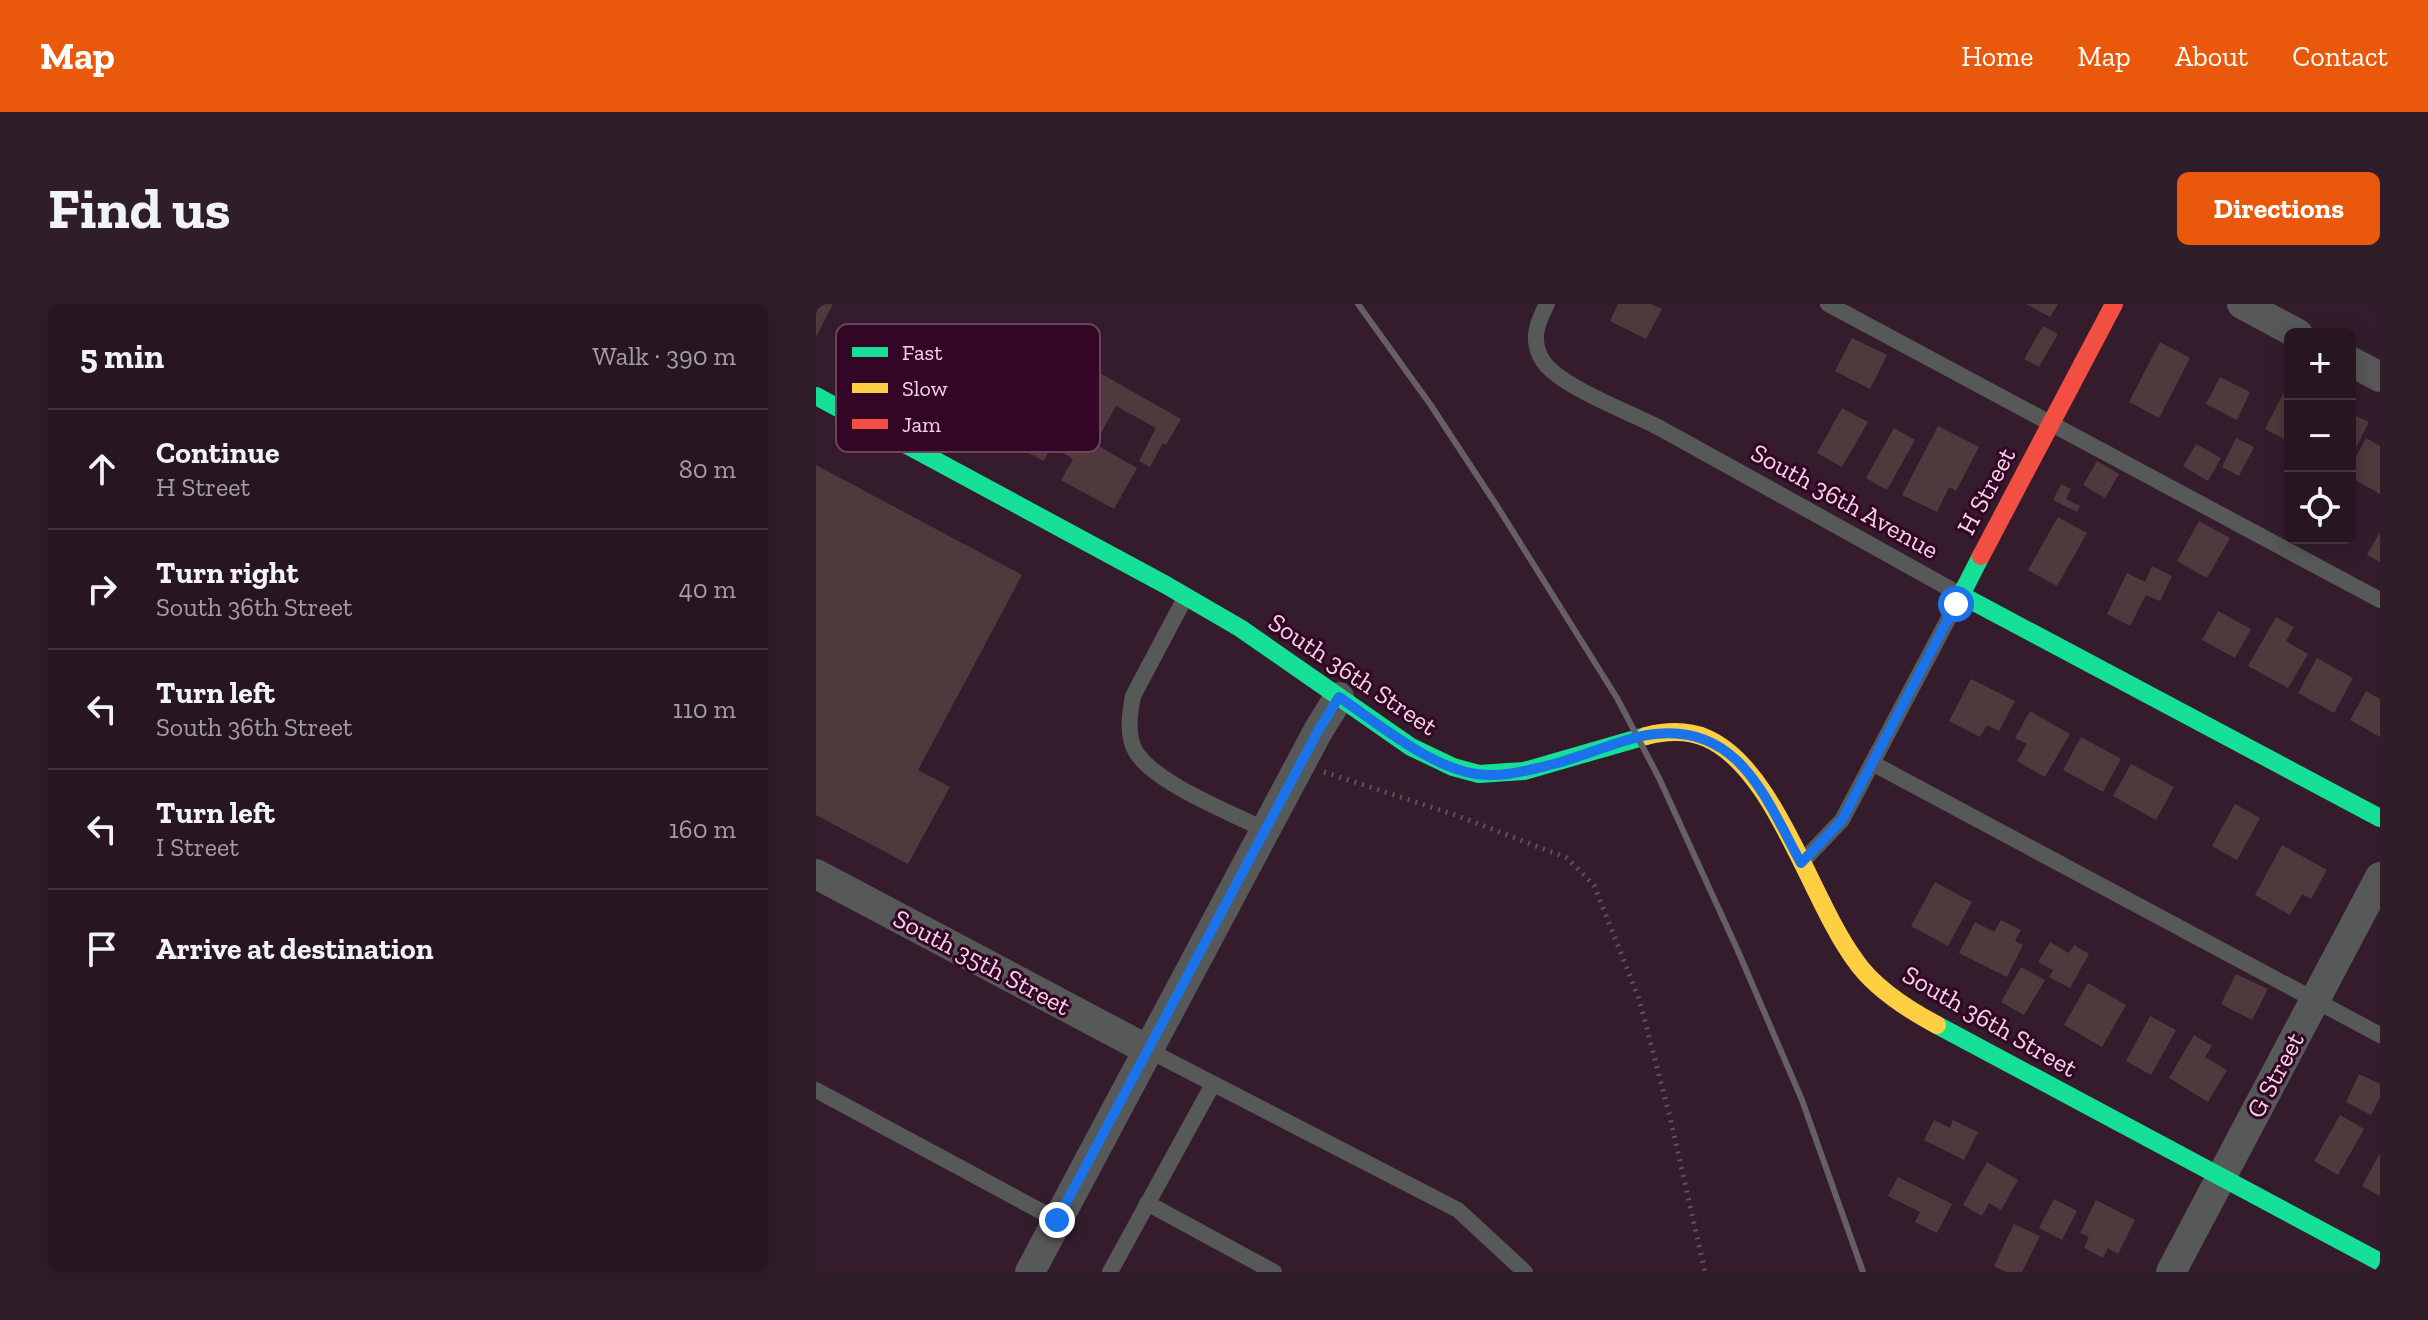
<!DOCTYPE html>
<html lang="en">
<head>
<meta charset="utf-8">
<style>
	body { margin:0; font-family:"Zilla Slab",serif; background:#2f1e2a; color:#f1f3f6 }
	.controls { position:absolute; right:24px; top:24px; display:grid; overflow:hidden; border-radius:12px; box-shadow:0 4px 20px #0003 }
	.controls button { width:72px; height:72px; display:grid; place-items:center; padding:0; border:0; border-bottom:2px solid #43343f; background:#271521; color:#f1f3f6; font:40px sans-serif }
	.stop { position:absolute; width:24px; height:24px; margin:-18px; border:6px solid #1a73e8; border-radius:50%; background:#fff }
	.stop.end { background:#1a73e8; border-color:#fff; box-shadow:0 2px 8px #0008 }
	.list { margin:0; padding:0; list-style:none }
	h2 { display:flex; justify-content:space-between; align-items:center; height:104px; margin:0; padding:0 32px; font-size:34px }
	h2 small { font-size:26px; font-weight:400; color:#a49fa5 }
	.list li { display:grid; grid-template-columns:52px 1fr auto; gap:24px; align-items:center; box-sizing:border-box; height:120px; padding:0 32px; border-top:2px solid #43343f }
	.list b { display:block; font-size:30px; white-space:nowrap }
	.list p { margin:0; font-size:26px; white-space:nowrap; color:#a49fa5 }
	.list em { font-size:26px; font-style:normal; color:#a49fa5 }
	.icon { flex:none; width:44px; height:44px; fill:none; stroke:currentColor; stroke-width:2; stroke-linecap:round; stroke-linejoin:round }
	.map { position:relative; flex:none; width:1564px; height:968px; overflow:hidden; border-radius:12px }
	header { display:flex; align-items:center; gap:48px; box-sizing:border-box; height:112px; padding:0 40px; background:#ea580c; color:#fff }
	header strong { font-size:38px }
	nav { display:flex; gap:44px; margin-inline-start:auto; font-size:28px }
	.intro { display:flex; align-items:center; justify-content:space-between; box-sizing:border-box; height:192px; padding:0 48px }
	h1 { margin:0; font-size:56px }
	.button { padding:20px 36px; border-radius:12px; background:#ea580c; color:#fff; font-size:28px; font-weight:700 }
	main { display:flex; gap:48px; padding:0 48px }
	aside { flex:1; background:#271521; border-radius:12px; box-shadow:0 4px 20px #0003 }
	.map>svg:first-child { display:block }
	.building { fill:#4f393d }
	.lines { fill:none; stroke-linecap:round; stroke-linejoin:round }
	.path { stroke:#595557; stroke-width:5; stroke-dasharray:2 6; stroke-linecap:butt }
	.lane { stroke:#565958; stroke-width:16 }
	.street { stroke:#565958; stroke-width:30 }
	.fast { stroke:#16e098; stroke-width:18 }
	.slow { stroke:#ffcf43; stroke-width:18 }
	.jam { stroke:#f24e42; stroke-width:18 }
	.rail { stroke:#666064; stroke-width:6 }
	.route { stroke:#1a73e8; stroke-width:10 }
	.labels { text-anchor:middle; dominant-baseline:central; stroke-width:6; stroke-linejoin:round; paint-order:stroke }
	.street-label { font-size:26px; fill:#f3d4e5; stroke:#340625 }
	.key { fill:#340625; stroke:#6d445f; stroke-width:2 }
	.key-label { font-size:22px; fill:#f3d4e5 }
</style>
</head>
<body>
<header>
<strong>Map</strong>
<nav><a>Home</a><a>Map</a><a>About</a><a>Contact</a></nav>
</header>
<div class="intro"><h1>Find us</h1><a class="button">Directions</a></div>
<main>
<aside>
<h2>5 min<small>Walk · 390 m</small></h2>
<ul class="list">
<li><svg class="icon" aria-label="ahead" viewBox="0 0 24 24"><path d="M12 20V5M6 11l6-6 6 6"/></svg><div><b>Continue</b><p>H Street</p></div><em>80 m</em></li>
<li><svg class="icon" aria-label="right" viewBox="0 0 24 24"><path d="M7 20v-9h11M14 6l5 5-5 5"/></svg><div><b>Turn right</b><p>South 36th Street</p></div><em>40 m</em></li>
<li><svg class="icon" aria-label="left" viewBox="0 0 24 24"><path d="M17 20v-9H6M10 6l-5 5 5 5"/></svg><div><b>Turn left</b><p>South 36th Street</p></div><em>110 m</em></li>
<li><svg class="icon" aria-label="left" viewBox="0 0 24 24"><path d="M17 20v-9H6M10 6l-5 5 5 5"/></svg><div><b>Turn left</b><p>I Street</p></div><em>160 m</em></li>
<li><svg class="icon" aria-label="arrive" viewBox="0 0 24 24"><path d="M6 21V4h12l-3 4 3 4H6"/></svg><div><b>Arrive at destination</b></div></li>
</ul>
</aside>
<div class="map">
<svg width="1564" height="968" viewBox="0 0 1564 968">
	<rect width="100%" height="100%" fill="#341c2c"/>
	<path class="building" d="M0,0H17L0,33Z
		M802,0H835L846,5L830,35L794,17Z
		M1210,0H1242L1234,13Z
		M1227,22L1242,30L1223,63L1208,55Z
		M1036,34L1071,51L1054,85L1019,67Z
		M224,35L365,115L350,141L347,139L334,163L323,157L340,124L300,102L279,140L321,164L298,205L245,176L257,155L247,149L248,146L236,140L228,157L174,129L182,112L233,138L182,110Z
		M1344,38L1374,54L1343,114L1313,98Z
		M1404,73L1434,88L1421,116L1390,100Z
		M1470,84L1474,86V138L1449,125Z
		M1026,104L1052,118L1026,163L1001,149Z
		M1534,109L1553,118L1534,155Z
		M1122,122L1163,143L1140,187L1133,183L1121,208L1086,191Z
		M1078,124L1099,136L1071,186L1050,174Z
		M1420,134L1438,143L1423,172L1406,163Z
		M1550,134L1564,142V190L1534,173V164Z
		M1380,140L1405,154L1392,177L1367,162Z
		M1281,157L1303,170L1289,194L1267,181Z
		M0,161L206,271L102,466L134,483L92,560L0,511Z
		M1245,180L1255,185L1250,195L1264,202L1261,208L1237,196Z
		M1242,213L1271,229L1241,282L1212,266Z
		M1383,217L1414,234L1391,274L1361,257Z
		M1564,228V258L1551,251Z
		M1336,262L1356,272L1344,297L1330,291L1314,322L1291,310L1311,269L1329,278Z
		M1402,307L1435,325L1419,354L1386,336Z
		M1460,313L1478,323L1470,337L1492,350L1472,384L1432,362Z
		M1501,354L1537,374L1518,409L1482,389Z
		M1155,375L1199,397L1183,427L1171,421L1164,433L1133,417Z
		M1550,387L1564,395V433L1534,416Z
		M1214,407L1254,430L1229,473L1201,457L1211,440L1199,434Z
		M1265,433L1305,455L1287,488L1247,466Z
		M1315,460L1358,483L1340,516L1297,492Z
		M1419,500L1444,514L1421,556L1396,542Z
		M1466,541L1511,566L1495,595L1486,590L1474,611L1439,591Z
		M1119,578L1156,598L1132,642L1095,622Z
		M1185,616L1205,626L1199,637L1207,641L1191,673L1143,649L1159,618L1178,628Z
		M1234,638L1253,649L1258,641L1273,650L1254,684L1233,673L1237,666L1222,658Z
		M1205,663L1229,676L1208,711L1185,698Z
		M1420,670L1452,685L1436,716L1405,700Z
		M1272,679L1310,701L1286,743L1248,721Z
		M1334,712L1360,726L1335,771L1310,757Z
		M1378,731L1396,742L1389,753L1411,766L1392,798L1353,774Z
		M1543,770L1564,780V793L1555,811L1530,798Z
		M1524,811L1548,825L1522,871L1498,857Z
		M1118,816L1134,824L1137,816L1162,828L1148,856L1108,836Z
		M1564,849V892L1546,882Z
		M1171,858L1202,876L1185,906L1173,899L1166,912L1147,901Z
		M1082,873L1136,900L1121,929L1099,918L1104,908L1072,892Z
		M1238,895L1261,907L1246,936L1223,924Z
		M1280,896L1319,916L1302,950L1292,944L1287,954L1268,944L1273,933L1264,929Z
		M1198,920L1224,932L1206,968H1190L1178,962Z"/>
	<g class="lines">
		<path class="path" d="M508,468L642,512L751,554L778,581L823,695L854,813L889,968"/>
		<path class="lane" d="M731,0C721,19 714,37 727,57C743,82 813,108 842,123C943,178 1044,235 1145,291L1026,516L985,559
			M1012,0L1564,296
			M369,294L317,392C314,408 310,432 320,448C340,480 414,508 449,526
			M1056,459L1564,731
			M332,746L642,906L709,968
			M0,786L241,916
			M331,899L458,968
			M294,968L397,780"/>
		<path class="street" d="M1426,0L1482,30
			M1534,57L1564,73
			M0,570L332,746
			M214,968L502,427L523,393
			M1355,968L1564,573"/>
		<path class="fast" d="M0,92L350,281L424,324L595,443L637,463L663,470L708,467L830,432
			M1165,252L1145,291L1564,514
			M1121,721L1564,958"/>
		<path class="slow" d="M830,432C850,427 871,426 890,434C959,463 995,597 1039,656C1058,684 1091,705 1121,721"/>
		<path class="jam" d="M1165,252L1298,0"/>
		<path class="rail" d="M542,0L614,100L681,202L801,394L843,474L922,647L986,796L1047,968"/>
	</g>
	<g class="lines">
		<path class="route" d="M241,916L502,427L523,393C561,419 614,463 660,470C686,474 713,466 738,460C769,452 800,437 831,431C922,416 949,493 985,559L1026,516L1140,300"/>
	</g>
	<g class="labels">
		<g class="street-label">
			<text transform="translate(1170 187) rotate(-62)">H Street</text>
			<text transform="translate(1029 197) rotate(29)">South 36th Avenue</text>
			<text transform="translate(537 370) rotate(34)">South 36th Street</text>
			<text transform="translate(166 658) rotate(28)">South 35th Street</text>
			<text transform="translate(1174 717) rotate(30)">South 36th Street</text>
			<text transform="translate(1459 771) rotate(-62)">G Street</text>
		</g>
	</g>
	<rect x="20" y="20" width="264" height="128" rx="12" class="key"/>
	<rect x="36" y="43" width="36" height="10" fill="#16e098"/>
	<rect x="36" y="79" width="36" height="10" fill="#ffcf43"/>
	<rect x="36" y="115" width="36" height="10" fill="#f24e42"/>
	<g class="key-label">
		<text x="86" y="56">Fast</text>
		<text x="86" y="92">Slow</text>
		<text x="86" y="128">Jam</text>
	</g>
</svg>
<div class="controls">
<button>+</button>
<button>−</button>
<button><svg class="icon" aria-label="locate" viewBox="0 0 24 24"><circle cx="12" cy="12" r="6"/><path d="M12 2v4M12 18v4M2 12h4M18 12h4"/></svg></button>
</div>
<div class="stop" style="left:1140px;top:300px"></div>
<div class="stop end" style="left:241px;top:916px"></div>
</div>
</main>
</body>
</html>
